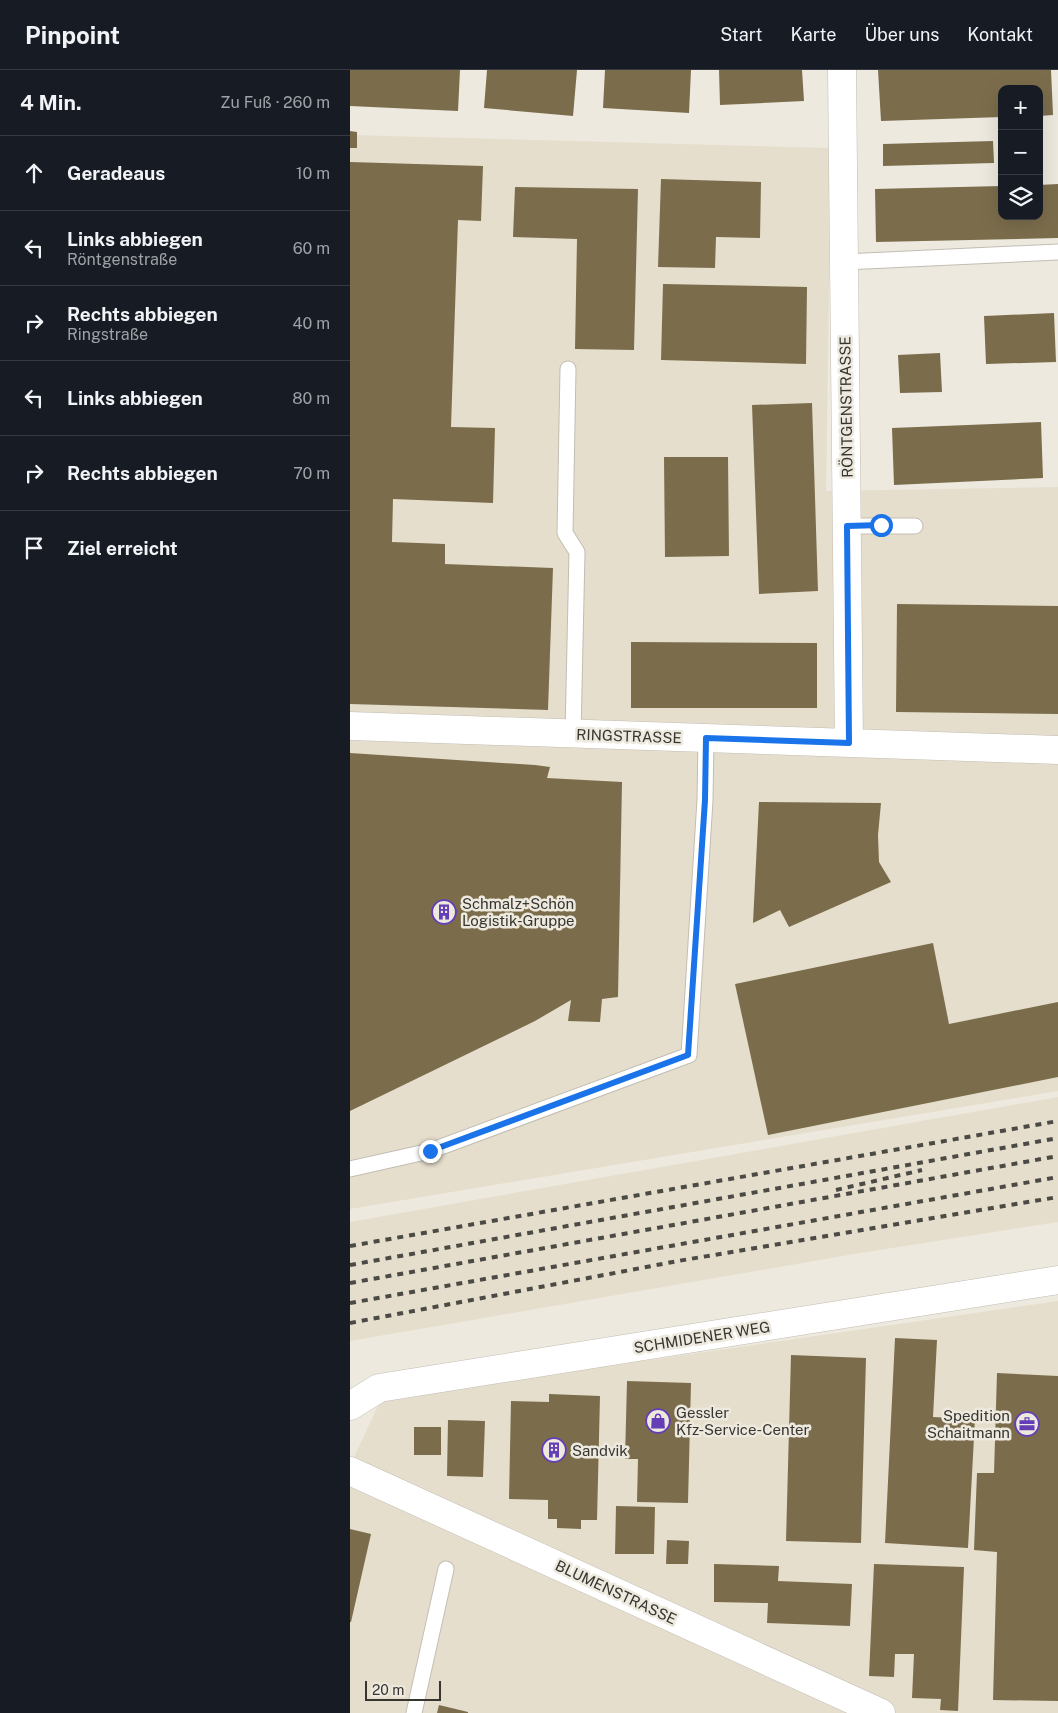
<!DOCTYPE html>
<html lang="de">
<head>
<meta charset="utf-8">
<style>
	body { margin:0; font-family:"Public Sans",sans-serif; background:#20242c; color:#f1f3f6 }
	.controls { position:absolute; right:15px; top:15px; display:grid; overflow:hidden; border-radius:10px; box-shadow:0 5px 20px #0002 }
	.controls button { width:45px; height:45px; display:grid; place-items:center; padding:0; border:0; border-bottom:1px solid #363941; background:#171b24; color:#f1f3f6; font:25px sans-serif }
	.scale { position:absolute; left:15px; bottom:12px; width:76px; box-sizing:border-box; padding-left:5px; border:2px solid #363530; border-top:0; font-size:14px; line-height:18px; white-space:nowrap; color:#363530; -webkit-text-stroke:4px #ede9de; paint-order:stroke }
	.stop { position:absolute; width:15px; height:15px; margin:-11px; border:4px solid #1a73e8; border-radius:50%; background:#fff }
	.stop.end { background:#1a73e8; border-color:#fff; box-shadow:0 1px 5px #0008 }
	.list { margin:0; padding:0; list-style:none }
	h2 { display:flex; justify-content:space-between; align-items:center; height:65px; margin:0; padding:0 20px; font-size:21px }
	h2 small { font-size:16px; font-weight:400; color:#9ea1a6 }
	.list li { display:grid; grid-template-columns:32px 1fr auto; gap:15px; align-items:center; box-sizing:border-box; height:75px; padding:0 20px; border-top:1px solid #363941 }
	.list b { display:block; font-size:19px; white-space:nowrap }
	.list p { margin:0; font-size:16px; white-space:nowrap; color:#9ea1a6 }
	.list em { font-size:16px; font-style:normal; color:#9ea1a6 }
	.icon { flex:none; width:28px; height:28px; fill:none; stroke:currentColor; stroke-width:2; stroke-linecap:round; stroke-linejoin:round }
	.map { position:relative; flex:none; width:708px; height:1643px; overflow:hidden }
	header { display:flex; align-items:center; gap:30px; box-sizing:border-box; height:70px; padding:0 25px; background:#171b24; border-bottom:1px solid #363941 }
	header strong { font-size:24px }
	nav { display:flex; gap:28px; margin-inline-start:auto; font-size:18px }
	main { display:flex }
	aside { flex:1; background:#171b24 }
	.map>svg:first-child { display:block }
	.built { fill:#e6decc }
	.building { fill:#7b6d4c }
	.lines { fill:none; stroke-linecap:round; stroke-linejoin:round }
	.service-casing { stroke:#c2bdb3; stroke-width:17 }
	.minor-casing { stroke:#c2bdb3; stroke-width:29 }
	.service { stroke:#fff; stroke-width:15 }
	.minor { stroke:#fff; stroke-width:28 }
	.rail { stroke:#4b4a44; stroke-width:4; stroke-dasharray:6 6; stroke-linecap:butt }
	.route { stroke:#1a73e8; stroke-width:6 }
	.labels { text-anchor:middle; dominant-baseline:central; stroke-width:5; stroke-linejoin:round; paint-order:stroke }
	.street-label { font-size:15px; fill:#363530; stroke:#ede9de }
	.poi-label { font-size:15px; fill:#363530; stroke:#ede9de; text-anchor:start }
</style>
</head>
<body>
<header>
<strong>Pinpoint</strong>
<nav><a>Start</a><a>Karte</a><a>Über uns</a><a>Kontakt</a></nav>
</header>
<main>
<aside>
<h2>4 Min.<small>Zu Fuß · 260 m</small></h2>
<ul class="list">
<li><svg class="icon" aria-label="ahead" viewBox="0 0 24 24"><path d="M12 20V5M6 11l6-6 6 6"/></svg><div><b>Geradeaus</b></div><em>10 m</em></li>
<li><svg class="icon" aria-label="left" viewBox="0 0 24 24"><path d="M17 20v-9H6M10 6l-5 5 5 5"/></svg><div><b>Links abbiegen</b><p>Röntgenstraße</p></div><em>60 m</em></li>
<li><svg class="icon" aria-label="right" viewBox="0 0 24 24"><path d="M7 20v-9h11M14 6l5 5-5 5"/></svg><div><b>Rechts abbiegen</b><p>Ringstraße</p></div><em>40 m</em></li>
<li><svg class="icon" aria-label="left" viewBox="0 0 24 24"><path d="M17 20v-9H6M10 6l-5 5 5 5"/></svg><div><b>Links abbiegen</b></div><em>80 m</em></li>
<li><svg class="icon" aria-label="right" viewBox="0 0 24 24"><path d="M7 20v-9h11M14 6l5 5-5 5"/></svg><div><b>Rechts abbiegen</b></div><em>70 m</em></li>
<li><svg class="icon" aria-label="arrive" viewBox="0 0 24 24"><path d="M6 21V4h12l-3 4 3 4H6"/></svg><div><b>Ziel erreicht</b></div></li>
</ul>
</aside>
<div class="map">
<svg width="708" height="1643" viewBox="0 0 708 1643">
	<rect width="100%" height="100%" fill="#ede9de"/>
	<path class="built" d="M0,65L481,78L476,421L708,417V1021L0,1139Z
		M708,1027V1152L504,1184L0,1271V1152Z
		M708,1231V1643H0V1396L31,1329Z"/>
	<path class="building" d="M0,0H110L108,41L0,36Z
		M137,0H227L223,46L134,38Z
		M255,0H341L339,43L253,38Z
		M369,0H452L454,31L370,35Z
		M528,0H701L703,45L689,46V19H652V47L531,51Z
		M0,61L7,62V78H0Z
		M643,71L644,93L533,96V74Z
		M0,92L133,96L131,151L108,150L101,357L145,358L143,433L43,429L42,472L95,474V494L203,498L198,640L0,634Z
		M311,109L411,112L410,168L366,167L365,198L308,197Z
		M708,114V168L526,172L525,119L652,116V146H689V115Z
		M165,117L288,119L284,280L225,279L227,169L163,167Z
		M313,214L457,217L456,294L311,290Z
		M704,243L706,292L636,294L634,246Z
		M590,283L592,322L550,323L548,285Z
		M462,333L468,521L409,524L402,335Z
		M691,352L693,408L544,415L542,358Z
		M314,387H378L379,486L315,487Z
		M547,534L708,536V644L546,642Z
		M281,572L467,573V638H281Z
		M0,683L185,695L200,697L197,708L272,712L268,927L252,929L250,952L218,951L221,930L185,951L0,1041Z
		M409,732L531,733L528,765L529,792L541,812L439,857L430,840L403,853Z
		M583,873L599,954L708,932V1007L418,1065L385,914Z
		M545,1268L587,1270L583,1347L625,1349L618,1478L535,1473Z
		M441,1285L516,1288L511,1473L436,1471Z
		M647,1303L708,1306V1631L643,1630L647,1482L624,1480L627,1403H644Z
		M277,1311L341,1313L338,1433L287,1432L288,1389H275Z
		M199,1324L250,1326L247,1450H231V1459L207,1458V1449H198V1430L159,1429L161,1331L199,1332Z
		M98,1350L135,1351L133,1407L97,1406Z
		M64,1357H91V1385H64Z
		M266,1436L305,1437L304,1484H265Z
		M0,1459L21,1464L1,1552H0Z
		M317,1470L339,1471L338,1494H316Z
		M364,1494L429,1496L428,1511L502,1514L500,1556L417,1553L418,1533L364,1532Z
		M524,1494L614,1497L608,1641L590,1640L591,1629L562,1628L564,1584H545L544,1607L519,1606Z
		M89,1635L118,1642V1643H87Z"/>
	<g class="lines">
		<g class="service-casing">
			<path id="service" d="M494,192L708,182
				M218,299L215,463L227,482L223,664
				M497,456H565
				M0,1099L80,1081L339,985L355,730L356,668
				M64,1643L96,1499"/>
		</g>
		<g class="minor-casing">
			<path id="minor" d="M492,0L499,673
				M0,656L708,680
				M0,1336L29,1318L708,1210
				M0,1401L531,1643"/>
		</g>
		<use href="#service" class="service"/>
		<use href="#minor" class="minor"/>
		<path class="rail" d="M486,1120L572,1100
			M0,1176L708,1051
			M0,1195L708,1068
			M0,1213L708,1086
			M0,1233L708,1107
			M0,1253L328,1191L708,1127"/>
	</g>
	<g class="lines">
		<path class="route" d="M80,1081L338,985L355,730L356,668L499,673L497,456L531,455"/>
	</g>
	<defs>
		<g id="building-ring" transform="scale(1.25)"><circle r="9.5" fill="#ede9de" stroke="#633eb6" stroke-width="1.5"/><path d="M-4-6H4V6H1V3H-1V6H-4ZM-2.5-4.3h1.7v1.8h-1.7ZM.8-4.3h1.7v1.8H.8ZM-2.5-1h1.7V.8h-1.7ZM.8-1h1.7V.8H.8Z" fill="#633eb6"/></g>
		<g id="shop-ring" transform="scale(1.25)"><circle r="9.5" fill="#ede9de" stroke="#633eb6" stroke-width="1.5"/><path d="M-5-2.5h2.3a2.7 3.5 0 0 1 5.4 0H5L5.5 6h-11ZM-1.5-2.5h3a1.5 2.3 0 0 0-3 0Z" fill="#633eb6"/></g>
		<g id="office-ring" transform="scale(1.25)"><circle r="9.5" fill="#ede9de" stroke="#633eb6" stroke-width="1.5"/><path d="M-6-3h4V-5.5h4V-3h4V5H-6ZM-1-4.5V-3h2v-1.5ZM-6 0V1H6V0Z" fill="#633eb6"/></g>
	</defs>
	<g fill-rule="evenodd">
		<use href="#building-ring" x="94" y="842"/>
		<use href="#shop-ring" x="308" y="1351"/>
		<use href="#office-ring" x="677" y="1354"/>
		<use href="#building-ring" x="204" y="1380"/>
	</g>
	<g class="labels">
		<g class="street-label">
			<text transform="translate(496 337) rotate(-91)">RÖNTGENSTRASSE</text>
			<text transform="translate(279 666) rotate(2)">RINGSTRASSE</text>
			<text transform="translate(352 1267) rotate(-9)">SCHMIDENER WEG</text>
			<text transform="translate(266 1522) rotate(25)">BLUMENSTRASSE</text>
		</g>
		<g class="poi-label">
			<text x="112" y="833">Schmalz+Schön<tspan x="112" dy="17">Logistik-Gruppe</tspan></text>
			<text x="326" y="1342">Gessler<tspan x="326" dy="17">Kfz-Service-Center</tspan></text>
			<text x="660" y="1345" text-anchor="end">Spedition<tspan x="660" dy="17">Schaitmann</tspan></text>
			<text x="222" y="1380">Sandvik</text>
		</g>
	</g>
</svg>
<div class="controls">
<button>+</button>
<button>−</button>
<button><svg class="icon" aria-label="layers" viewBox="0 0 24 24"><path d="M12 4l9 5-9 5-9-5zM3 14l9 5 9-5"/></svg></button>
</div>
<div class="scale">20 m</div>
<div class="stop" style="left:531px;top:455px"></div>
<div class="stop end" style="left:80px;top:1081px"></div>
</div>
</main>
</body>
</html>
